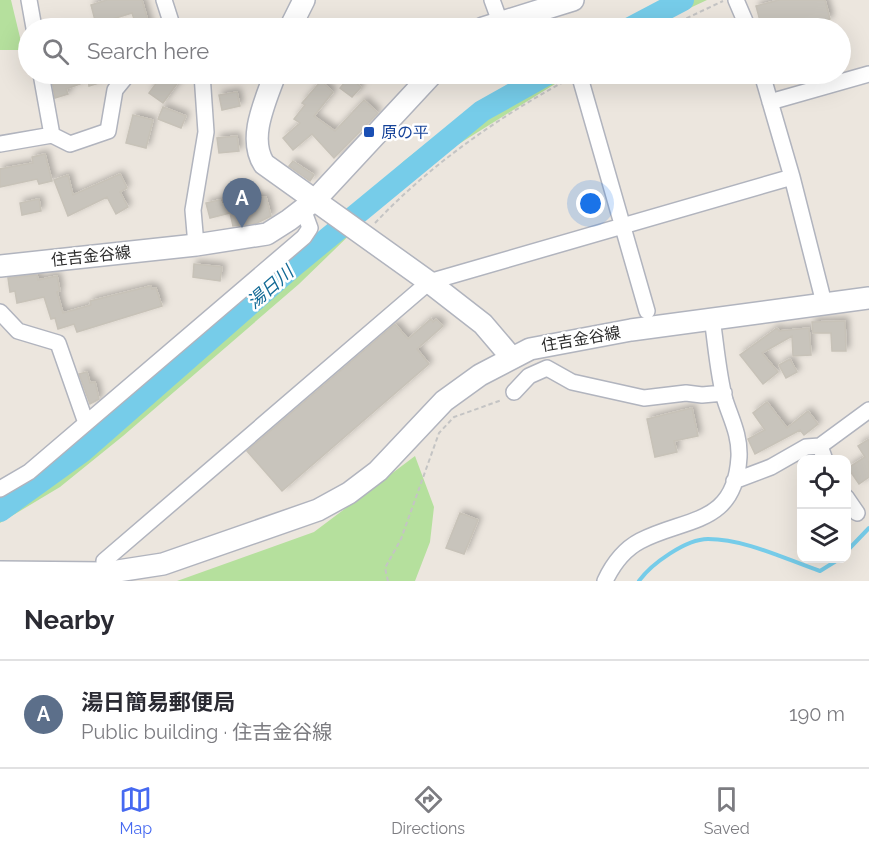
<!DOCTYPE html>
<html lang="en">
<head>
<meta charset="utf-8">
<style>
	body { margin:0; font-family:Raleway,"Noto Sans JP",sans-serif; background:#f7f7f7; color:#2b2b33 }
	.controls { position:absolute; right:18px; bottom:18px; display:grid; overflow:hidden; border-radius:12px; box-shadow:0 6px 24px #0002 }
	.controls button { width:54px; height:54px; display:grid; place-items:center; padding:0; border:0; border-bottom:2px solid #e1e1e2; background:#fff; color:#2b2b33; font:30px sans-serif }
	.you { position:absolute; left:591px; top:204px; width:21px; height:21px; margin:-15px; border:4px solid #fff; border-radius:50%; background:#1a73e8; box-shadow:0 0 0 9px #1a73e833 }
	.badge { display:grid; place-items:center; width:39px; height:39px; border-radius:50%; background:#4669f1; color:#fff; font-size:20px; font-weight:700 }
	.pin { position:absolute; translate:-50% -50px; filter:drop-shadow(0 2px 3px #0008) }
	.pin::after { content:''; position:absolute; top:32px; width:21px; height:18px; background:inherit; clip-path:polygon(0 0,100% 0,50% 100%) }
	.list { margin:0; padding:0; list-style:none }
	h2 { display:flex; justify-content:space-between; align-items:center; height:78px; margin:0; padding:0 24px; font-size:26px }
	h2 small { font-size:20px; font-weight:400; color:#7c7c81 }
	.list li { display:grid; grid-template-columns:39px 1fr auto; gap:18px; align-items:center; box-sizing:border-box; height:108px; padding:0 24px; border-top:2px solid #e1e1e2 }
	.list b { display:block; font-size:22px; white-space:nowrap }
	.list p { margin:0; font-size:20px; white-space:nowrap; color:#7c7c81 }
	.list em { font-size:20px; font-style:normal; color:#7c7c81 }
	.icon { flex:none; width:33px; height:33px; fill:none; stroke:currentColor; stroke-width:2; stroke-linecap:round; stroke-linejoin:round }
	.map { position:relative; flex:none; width:869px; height:581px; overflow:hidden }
	.search { position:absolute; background:#fff; box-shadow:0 6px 24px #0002; left:18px; right:18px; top:18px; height:66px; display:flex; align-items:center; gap:15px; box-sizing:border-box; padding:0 21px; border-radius:33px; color:#7c7c81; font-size:22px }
	.sheet { height:186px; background:#fff }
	nav { display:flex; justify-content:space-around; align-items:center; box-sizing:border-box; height:84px; border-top:2px solid #e1e1e2; background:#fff; font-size:16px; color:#7c7c81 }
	nav a { display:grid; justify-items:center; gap:3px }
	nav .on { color:#4669f1 }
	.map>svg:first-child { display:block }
	.green { fill:#b5e09d }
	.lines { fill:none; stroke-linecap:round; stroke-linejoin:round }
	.stream { stroke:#76cce9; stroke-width:4 }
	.river { stroke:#76cce9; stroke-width:22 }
	.building { fill:#c8c4bc; stroke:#c7c2b8; stroke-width:1.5; filter:url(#shadow) }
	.street-casing { stroke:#b1b4be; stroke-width:18 }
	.secondary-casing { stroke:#b1b4be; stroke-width:24 }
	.path { stroke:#c4c4c4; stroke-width:2; stroke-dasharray:4.5 3; stroke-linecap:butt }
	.street { stroke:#fff; stroke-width:15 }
	.secondary { stroke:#fff; stroke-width:21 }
	.transit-dot { fill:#1a4fb4; stroke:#fff; stroke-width:2 }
	.labels { text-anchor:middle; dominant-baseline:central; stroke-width:5; stroke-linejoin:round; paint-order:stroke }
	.transit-label { font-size:16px; fill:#164399; stroke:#fff; text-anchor:start }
	.street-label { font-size:16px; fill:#2b2b2b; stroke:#fff }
	.water-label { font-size:18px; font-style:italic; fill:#146b96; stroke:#fff }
</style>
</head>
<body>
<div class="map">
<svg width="869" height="581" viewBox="0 0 869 581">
	<defs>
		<filter id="shadow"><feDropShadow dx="3.5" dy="-3.5" stdDeviation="3" flood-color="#0004"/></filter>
	</defs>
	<rect width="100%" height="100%" fill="#ece6de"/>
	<path class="green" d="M0,0H11L23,50H0Z
		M665,0H707L647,28H614Z
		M531,74H571L454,147L364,221L299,284L123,436L60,487L0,523V499L11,494L144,376L363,200L404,161L473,107Z
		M415,456L434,507L430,542L415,581H177L314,532Z"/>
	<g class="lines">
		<path class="stream" d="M846,552L869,528
			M639,581C651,564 686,539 708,539C745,539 785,559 820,571L841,558"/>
		<path class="river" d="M630,28L683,0
			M0,511L83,451L295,265L482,111L548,74"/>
	</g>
	<path class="building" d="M107,0H142L150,28H137L132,13L96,24L91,5Z
		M779,0H825L830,19L796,28H762L756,6Z
		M58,74H116L112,79L89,86L88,81L66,89L68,94L55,98L51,75Z
		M163,74H184L163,103L149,93Z
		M349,77L361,87L352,97L340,88Z
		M321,81L333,92L314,116L335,131L364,100L378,113L334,158L312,134L293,150L283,138L300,123L294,119L305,105L302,103Z
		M237,92L240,106L222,110L219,95Z
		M163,107L186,116L181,128L158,119Z
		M133,115L153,120L146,148L126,143Z
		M237,136L239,151L219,153L217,138Z
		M45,154L52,181L39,184L37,179L0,187V169L33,163L32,157Z
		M293,161L314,175L310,181L289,166Z
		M120,174L127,188L120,192L128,207L116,214L107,197L68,216L54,180L68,175L73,195Z
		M255,197H266L271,216L257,223L233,226L230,213L210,218L206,203L220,200L221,205Z
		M39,199L41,211L22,215L20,203Z
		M194,264L222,267L220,281L193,277Z
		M37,275L38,280L57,276L60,291L57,292L63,313L91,305L90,301L151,286L152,289L156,288L162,306L77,332L74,324L58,329L55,318L51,319L44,297L17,303L15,291L10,292L8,278Z
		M431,319L433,322L436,319L443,326L417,349L429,364L282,491L247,451L395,324L408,339Z
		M845,321L846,351H832L831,333H813L812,322Z
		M777,328L779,331L809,328L811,355L793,356L792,336L762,353L778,372L763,384L740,355Z
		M790,359L797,372L786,378L779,365Z
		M87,372L90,383L95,382L99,399L90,404L79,374Z
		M767,402L787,428L808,411L818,424L804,435L800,430L755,454L748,439L765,430L753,413Z
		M692,408L698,436L674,441L677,452L655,457L647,419Z
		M869,439V477L859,484L848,468L865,457L858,446Z
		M460,513L478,520L464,554L446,548Z"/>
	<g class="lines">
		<g class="street-casing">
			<path id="street" d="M29,0L34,28
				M164,0L173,28
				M492,0L500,22
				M736,0L748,28
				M41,74L52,135
				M579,74L647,311
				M762,74L792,177L824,303
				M770,102L869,74
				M0,144L52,135L70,144L108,131L115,90L128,74
				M196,245L193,210L206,132L202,74
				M0,312L18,331L58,343L86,423
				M514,392L529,376L547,368L572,382L644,398L686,393L702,395L724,393
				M825,460L820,446L869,410
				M734,481L771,467L806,447L820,446
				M0,489L29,472L304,237L310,228L303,209
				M846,497L857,513
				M105,573L104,561L429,282L792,177
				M605,581C613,564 623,550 640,541C686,517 735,526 739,457C740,435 731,419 725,400C718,374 716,345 712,318"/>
		</g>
		<g class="secondary-casing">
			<path id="secondary" d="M290,28L304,0
				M483,28L573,0
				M275,74C266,100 247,138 264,164L429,282L483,324L512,358
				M0,266L196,245L267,234L289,220L315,200L432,74
				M0,572L105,573L163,564L318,510L349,493L378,471L444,401L480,375L530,349L631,330L869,298"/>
		</g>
		<path class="path" d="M666,28L723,1
			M375,223C430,165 497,118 567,80
			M388,581L385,568L401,539L439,433L454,417L502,400"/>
		<use href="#street" class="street"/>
		<use href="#secondary" class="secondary"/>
	</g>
	<rect class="transit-dot" x="363" y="126" width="12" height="12" rx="3"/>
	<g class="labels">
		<g class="transit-label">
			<text x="381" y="132">原の平</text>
		</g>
		<g class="street-label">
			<text transform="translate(91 256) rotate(-6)">住吉金谷線</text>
			<text transform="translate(581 339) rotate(-10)">住吉金谷線</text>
		</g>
		<g class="water-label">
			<text transform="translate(270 287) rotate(-41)">湯日川</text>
		</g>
	</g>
</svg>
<div class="controls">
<button><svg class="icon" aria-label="locate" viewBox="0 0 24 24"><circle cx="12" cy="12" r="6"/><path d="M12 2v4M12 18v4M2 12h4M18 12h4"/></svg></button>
<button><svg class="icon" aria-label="layers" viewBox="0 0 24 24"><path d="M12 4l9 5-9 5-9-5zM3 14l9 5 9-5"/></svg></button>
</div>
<div class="you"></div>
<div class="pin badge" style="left:242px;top:228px;background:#5c6f8a">A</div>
<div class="search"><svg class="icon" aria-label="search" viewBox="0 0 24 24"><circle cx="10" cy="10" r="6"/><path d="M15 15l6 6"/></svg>Search here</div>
</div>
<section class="sheet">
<h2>Nearby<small></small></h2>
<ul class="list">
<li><span class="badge" style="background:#5c6f8a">A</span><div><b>湯日簡易郵便局</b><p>Public building · 住吉金谷線</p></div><em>190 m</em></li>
</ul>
</section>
<nav>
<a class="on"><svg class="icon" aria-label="map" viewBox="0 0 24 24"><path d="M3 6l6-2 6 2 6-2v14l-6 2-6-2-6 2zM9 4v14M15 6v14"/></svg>Map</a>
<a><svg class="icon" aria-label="directions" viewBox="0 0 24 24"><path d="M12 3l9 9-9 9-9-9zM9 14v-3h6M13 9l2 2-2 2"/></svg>Directions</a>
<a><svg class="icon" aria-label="saved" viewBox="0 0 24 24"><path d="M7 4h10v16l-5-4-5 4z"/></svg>Saved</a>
</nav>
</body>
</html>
